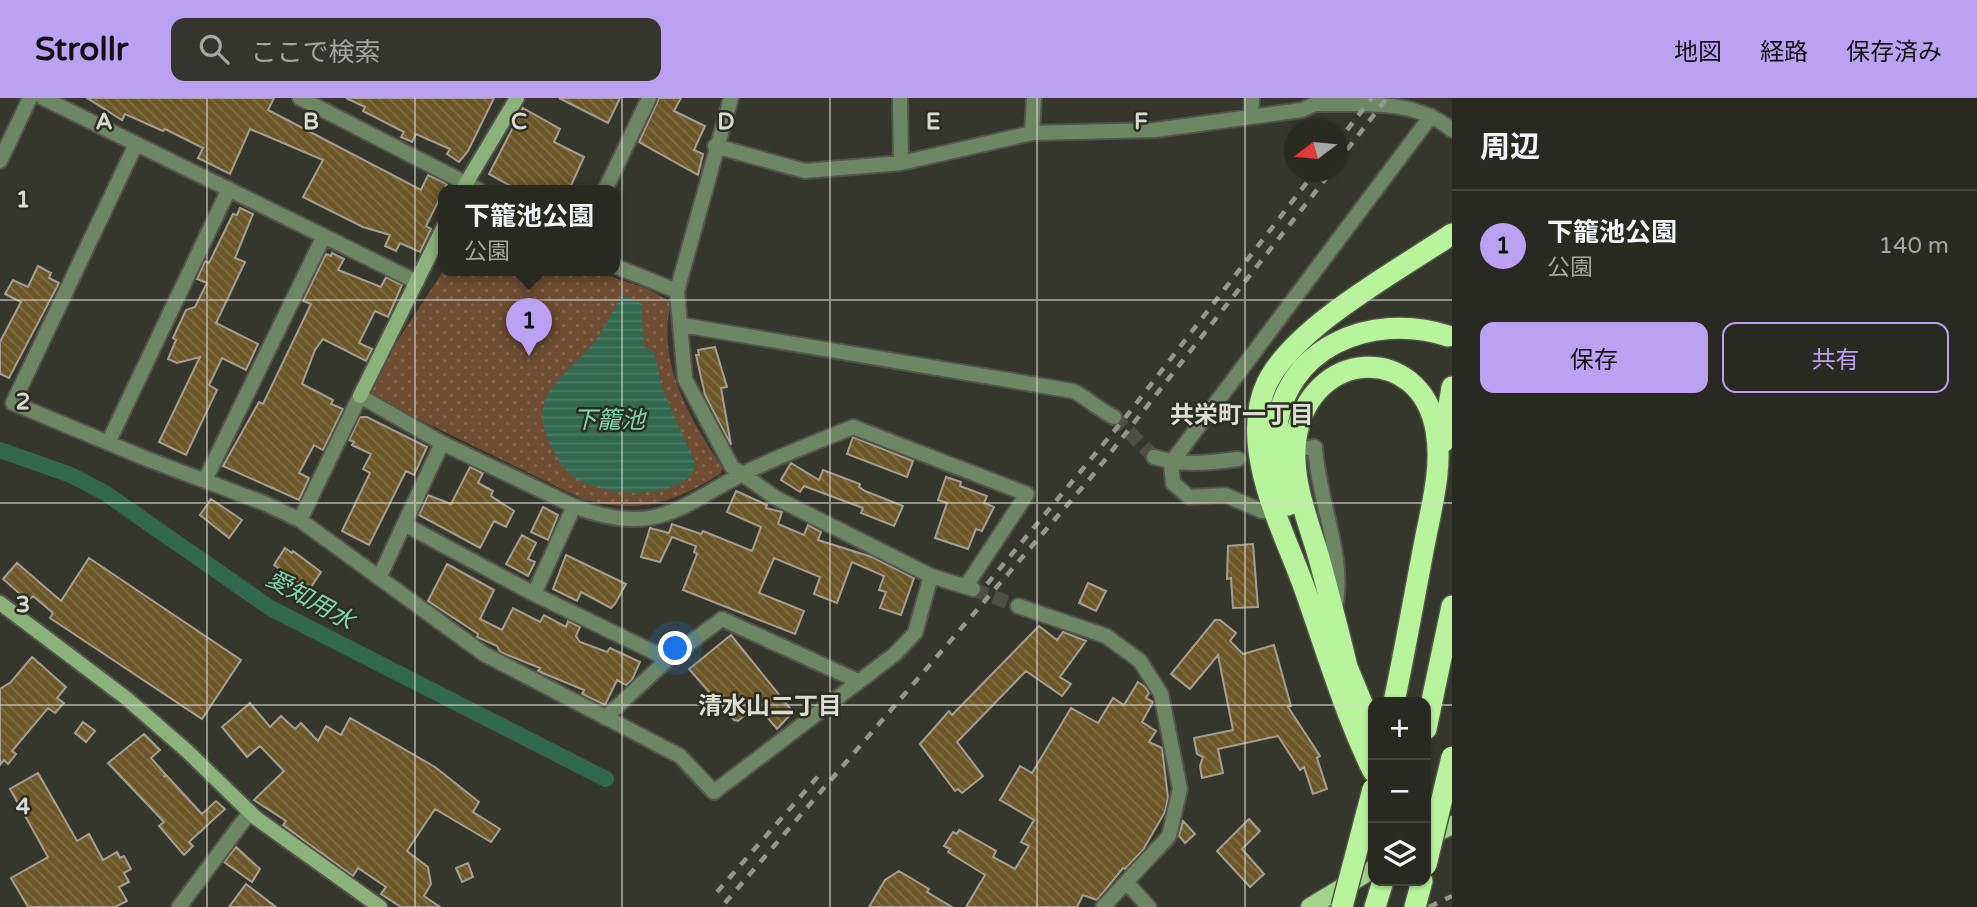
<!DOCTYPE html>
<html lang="ja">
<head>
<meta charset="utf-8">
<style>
	body { margin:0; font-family:"Varela Round","Noto Sans JP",sans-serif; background:#34352e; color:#f1f3f6 }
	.controls { position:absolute; right:21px; bottom:21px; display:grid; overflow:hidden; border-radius:14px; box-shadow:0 2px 5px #0004 }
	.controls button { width:63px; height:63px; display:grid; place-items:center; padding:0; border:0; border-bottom:2px solid #44453f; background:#282921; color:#f1f3f6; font:35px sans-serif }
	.compass { position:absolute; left:1284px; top:21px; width:63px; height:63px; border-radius:50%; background:#282921; box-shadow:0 2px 5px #0004; rotate:254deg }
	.you { position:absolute; left:676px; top:551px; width:24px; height:24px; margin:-18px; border:5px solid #fff; border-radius:50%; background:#1a73e8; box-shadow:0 0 0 10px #1a73e833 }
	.badge { display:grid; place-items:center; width:46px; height:46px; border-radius:50%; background:#bca0f2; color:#111; font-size:23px; font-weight:700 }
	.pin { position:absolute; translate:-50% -58px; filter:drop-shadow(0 2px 4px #0008) }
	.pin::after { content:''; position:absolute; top:37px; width:24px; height:21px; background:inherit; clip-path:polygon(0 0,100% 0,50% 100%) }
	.popup { position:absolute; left:438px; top:87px; width:182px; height:91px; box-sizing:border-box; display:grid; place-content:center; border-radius:14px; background:#282921; filter:drop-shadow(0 2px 5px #0005); font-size:23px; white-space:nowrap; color:#a5a6a5 }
	.popup b { font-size:26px; color:#f1f3f6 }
	.popup::after { content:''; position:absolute; left:50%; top:100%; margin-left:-14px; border:14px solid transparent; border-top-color:#282921 }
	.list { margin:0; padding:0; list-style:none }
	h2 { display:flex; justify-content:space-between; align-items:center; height:91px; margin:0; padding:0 28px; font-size:30px }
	h2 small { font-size:23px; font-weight:400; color:#a5a6a5 }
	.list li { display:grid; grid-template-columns:46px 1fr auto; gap:21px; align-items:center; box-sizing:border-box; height:112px; padding:0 28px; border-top:2px solid #44453f }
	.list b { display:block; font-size:26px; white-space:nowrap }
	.list p { margin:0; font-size:23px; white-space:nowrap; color:#a5a6a5 }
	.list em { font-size:23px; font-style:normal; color:#a5a6a5 }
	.actions { display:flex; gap:14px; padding:21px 28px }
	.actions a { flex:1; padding:16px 0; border:2px solid #bca0f2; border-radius:14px; text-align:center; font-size:24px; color:#bca0f2 }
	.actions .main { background:#bca0f2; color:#111 }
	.icon { flex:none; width:38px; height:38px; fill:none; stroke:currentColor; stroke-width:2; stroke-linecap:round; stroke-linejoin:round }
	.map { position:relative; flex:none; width:1452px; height:809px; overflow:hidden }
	header { display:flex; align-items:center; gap:42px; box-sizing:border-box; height:98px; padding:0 35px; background:#bca0f2; color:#111 }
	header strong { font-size:33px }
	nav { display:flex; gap:38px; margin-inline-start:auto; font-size:24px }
	.search { width:490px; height:63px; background:#34352e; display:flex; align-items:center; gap:18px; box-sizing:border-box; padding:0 24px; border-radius:14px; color:#a5a6a5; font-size:26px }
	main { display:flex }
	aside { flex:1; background:#282921 }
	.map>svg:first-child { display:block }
	.green { fill:url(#green-dots) }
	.water { fill:url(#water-rules) }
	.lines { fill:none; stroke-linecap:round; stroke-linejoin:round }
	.canal { stroke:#31684f; stroke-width:16 }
	.building { fill:url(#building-back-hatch); stroke:#a59f93; stroke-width:2 }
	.street-tunnel { stroke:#4e4f45; stroke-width:14; stroke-dasharray:14 7; stroke-linecap:butt }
	.street-casing { stroke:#53544a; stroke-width:18 }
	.secondary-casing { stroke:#53544a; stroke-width:18 }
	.primary-casing { stroke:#53544a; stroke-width:21 }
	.highway-casing { stroke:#53544a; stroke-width:24 }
	.street { stroke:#6d8663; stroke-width:14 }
	.secondary { stroke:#8bb27a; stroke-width:14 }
	.primary { stroke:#a2d58c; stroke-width:18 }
	.highway { stroke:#b7f49c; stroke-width:21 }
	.rail { stroke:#95968d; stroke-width:4.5; stroke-dasharray:9 9; stroke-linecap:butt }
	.highway-bridge-casing { stroke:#53544a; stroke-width:24; stroke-linecap:butt }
	.highway-bridge { stroke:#b7f49c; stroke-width:21 }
	.grid { fill:none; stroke:#d9dad3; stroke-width:2; stroke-opacity:0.55 }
	.labels { text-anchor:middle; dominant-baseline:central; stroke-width:5; stroke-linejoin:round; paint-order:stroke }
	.neighbourhood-label { font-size:24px; font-weight:bold; fill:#dddfd1; stroke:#2c2d22 }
	.water-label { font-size:24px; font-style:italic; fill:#80d5ad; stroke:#2c2d22 }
	.grid-label { font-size:23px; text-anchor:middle; font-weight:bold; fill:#d9dad3; stroke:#2c2d22; stroke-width:5; stroke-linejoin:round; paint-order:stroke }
</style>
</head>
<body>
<header>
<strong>Strollr</strong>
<div class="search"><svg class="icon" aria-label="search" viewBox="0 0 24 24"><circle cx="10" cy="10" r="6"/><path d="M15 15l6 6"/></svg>ここで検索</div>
<nav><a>地図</a><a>経路</a><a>保存済み</a></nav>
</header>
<main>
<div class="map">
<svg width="1452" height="809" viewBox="0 0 1452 809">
	<defs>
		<pattern id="green-dots" width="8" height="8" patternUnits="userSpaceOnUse" patternTransform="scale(1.75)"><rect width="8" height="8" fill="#6d4c31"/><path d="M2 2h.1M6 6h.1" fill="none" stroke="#81654e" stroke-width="1.8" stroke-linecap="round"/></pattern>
		<pattern id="water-rules" width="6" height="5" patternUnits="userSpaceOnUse" patternTransform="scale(1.75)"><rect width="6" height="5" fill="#31684f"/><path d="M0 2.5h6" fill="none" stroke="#4e7d67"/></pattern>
		<pattern id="building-back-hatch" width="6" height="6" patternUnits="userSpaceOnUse" patternTransform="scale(1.75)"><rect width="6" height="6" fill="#6c5627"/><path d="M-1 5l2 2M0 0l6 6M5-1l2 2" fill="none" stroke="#806e45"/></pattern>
	</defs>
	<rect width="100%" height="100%" fill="#36372c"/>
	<path class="green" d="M444,172H591L648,191L671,204C656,264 690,322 723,370L720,376C672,406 635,417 580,400L371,298L367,289Z"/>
	<path class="water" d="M622,197L641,205L644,248L654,254L663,292L696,367C682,407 592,399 567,373C560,366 555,355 550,346C545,335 540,321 543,310C547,286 578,265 592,247C604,232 613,213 622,197Z"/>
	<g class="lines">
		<path class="canal" d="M0,352L71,377L105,395L272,511L606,681"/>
	</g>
	<path class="building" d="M87,0H274L268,12L421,92L428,77L447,86L426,128L431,131L420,154L400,145L396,153L385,148L390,137L363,129L303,99L323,62L250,31L230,76L198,60L203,50L165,31L163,33L125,16L122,22Z
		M346,0H494L468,53L459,64L447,56L450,51L416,36L412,44L401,39L404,34L363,13L365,9Z
		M559,0H620L608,25Z
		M659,0H681L674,13L705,28L694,52L703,56L698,77L639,44Z
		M523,10L560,31L554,44L584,59L569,92H507L509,87L489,76Z
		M240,110L253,116L235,160L245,164L216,225L258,246L246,272L222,260L209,287L217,292L186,357L159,344L200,259L177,265L168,261L176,242L173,240L186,212L195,209L207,185L197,181L205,163L209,165L233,116L237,117Z
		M332,155L344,161L338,172L381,189L386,179L402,187L388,219L375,213L359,245L372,251L366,263L323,241L315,252L302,286L333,302L331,306L343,311L323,352L314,347L299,375L309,380L299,402L223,368L259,304L263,306L311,206L303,203L326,156L331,158Z
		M38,168L51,175L49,180L59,185L9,280L0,276V244L21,204L5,196L13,182L28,189Z
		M715,249L727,289L721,290L731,347L705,297L696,257H699L698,252Z
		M360,319H367L427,349L414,377L406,373L369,447L342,433L370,375L363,371L371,356L352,347L354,344L349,342Z
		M853,339L913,363L907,379L847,356Z
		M791,365L819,382L823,372L860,386L859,389L865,393L903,408L894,428L861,415L863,410L804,388L800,394L781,382Z
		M470,369L483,375L478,385L493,393L491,398L514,413L506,429L494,423L480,450L419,417L428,397L451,406Z
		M946,379L961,384L960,388L987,398L984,405L994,409L982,433L976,431L968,451L935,440L947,405L938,402Z
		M736,393L767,407L766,410L782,414L778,426L804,437L808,427L821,434L818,442L872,459L914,480L901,517L880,510L886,494L879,492L884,478L852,464L837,505L814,496L820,479L774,460L759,495L804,513L795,536L683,492L697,456L694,454L696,448L672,439L660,464L641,459L650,430L669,435L672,426L701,436L703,433L752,453L761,429L727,414Z
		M211,401L242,422L229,440L200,417Z
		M543,409L558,417L548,442L531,434Z
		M522,437L536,445L528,461L535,464L528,478L506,466Z
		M1253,446L1258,509L1233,510L1231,480L1227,481L1228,448Z
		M285,450L292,455L293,453L321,474L309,492L274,467Z
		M566,457L626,486L615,506L611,510L581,494L577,503L553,491Z
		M89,460L241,562L202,621L50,520L53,515L33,498L28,503L3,481L17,465L61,503Z
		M447,466L494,492L480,521L502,532L513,510L540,524L544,517L566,529L568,523L580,529L576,538L580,544L607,554L610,550L640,564L632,582L626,587L617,582L605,607L582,596L584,592L538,573L540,570L500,554L497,548L477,539L478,536L428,503Z
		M1088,485L1106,493L1096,513L1079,505Z
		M1215,522H1220L1236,535L1230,543L1243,556L1274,547L1291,608L1288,609L1320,658L1317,660L1327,691L1313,696L1304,669L1300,672L1278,638L1218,651L1223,675L1202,680L1200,668L1203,659L1197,656L1194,640L1233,632L1218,557L1190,591L1171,576Z
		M1039,528L1057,542L1063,534L1086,543L1060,579L1071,586L1062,598L1026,573L957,644L983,678L962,695L958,691L955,693L920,646L949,613L952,617Z
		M731,537L793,614L777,631L757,607L738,623L734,622L689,571Z
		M32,559L66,589L57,600L64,605L55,615L48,610L12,653L16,656L8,666L4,662L0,667V591L11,584Z
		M1138,584L1145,589L1149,595L1146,600L1153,604L1142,624L1156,633L1149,644L1162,650L1168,700L1165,714L1143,752L1125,771L1123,770L1097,802L1083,797L1077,809H966L985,777L948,754L950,751L944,748L953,734L957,736L959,732L996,753L993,759L1015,771L1029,748L1021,744L1034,722L1000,702L1020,668L1032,675L1071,610L1098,625L1113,600L1124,607Z
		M250,605L270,629L281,618L295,631L301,625L318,643L326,628L341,637L350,620L435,669L479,704L473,714L500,731L491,744L435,711L407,753L428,769L431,786L424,798L440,809H401L381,796L386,789L358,770L353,778L283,727L286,723L254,702L284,673L260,648L247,659L222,629Z
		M83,624L95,633L86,644L75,635Z
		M144,636L160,652L151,660L165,676L164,679L166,677L202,716L216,703L225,711L189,744L193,748L184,757L159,728L164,724L108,665Z
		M38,675L77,743L89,736L103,762L117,754L120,760L124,758L131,771L124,775L129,784L119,789L127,803L115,809H28L11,780L48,759L10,691Z
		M1249,721L1260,733L1242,751L1264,776L1250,789L1217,753Z
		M1183,723L1195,736L1185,745L1179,738Z
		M236,749L260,771L252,784L224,764Z
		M468,765L473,779L462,784L456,770Z
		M899,773L929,791L927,794L952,809H869L885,782Z
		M246,786L276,809H229Z"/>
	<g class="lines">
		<path class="street-tunnel" d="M1114,319L1154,359
			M974,492L1018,508"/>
		<g class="street-casing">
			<path id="street" d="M43,0L417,184
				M300,0L479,92
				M731,0L677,193L685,281L732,369L776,400L931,478L973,491
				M900,0L901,65
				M1251,19L1252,0
				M1032,35L1034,0
				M136,46L13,305L147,361L264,405L300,422L484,556L680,658L714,694L895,556L915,535L931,478
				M715,48L805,73L901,65L1032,35L1155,32L1302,12L1315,6C1362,7 1414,0 1452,32
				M0,63L30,0
				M605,92L649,0
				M615,168L677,193
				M682,227L1073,293C1089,301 1099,312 1114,319
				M108,345L229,91
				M1307,350L1315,349C1318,403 1346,458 1335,512
				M1154,359C1183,368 1209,365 1238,361
				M205,382L324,138
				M1276,414L1262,413L1225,397L1189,399L1173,385L1171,365L1431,18
				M300,422L360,298L442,345L574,408C654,439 678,410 744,375C779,358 817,344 853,329L1027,396L966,488
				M404,426L534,496L668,561
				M380,478L442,345
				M534,496L574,408
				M1018,508L1106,538L1140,563L1161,596L1180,691L1169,738L1103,809
				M605,620L668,561L722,521L858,583
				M1126,784L1149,809
				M179,809L250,714"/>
		</g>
		<g class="secondary-casing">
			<path id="secondary" d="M462,92L517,0
				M360,298L443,130
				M0,505L126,600L187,653L256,720L380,809"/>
		</g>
		<g class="primary-casing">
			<path id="primary" d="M1426,740L1452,727
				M1310,809L1373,771"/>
		</g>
		<g class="highway-casing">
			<path id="highway" d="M1443,344L1452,289
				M1288,407C1281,385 1274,362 1276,338C1281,249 1372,213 1448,238
				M1343,559L1373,632
				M1348,573C1339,535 1329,497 1319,460C1308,422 1290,381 1296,340C1310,250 1420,244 1436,332C1443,370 1431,410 1424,448C1414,500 1405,552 1394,604
				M1426,631L1452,508
				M1373,673C1344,613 1326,551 1304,489C1288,445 1265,400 1259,353C1256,330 1257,306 1267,285C1295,228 1399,172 1452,136
				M1375,809L1383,783
				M1415,809L1422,783"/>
		</g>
		<use href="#street" class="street"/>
		<use href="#secondary" class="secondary"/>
		<use href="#primary" class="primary"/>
		<use href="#highway" class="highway"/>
		<path class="rail" d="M1336,46L1372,0
			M1336,66L1387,0
			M987,486L1125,320L1315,74
			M717,794L821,675
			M725,805L1093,377L1331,74
			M1429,809L1452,798"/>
		<g class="highway-bridge-casing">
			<path id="highway-bridge" d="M1426,767L1452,659
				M1342,809L1373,691"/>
		</g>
		<use href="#highway-bridge" class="highway-bridge"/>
	</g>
	<path class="grid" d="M207,0V809M415,0V809M622,0V809M830,0V809M1037,0V809M1245,0V809M0,202H1452M0,405H1452M0,607H1373M1426,607H1452"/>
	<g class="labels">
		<g class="neighbourhood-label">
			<text x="1242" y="317">共栄町一丁目</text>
			<text x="770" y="608">清水山二丁目</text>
		</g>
		<g class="water-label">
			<text x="609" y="322">下籠池</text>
			<text transform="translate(310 502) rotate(29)">愛知用水</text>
		</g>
	</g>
	<g class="grid-label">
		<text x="104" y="31">A</text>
		<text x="311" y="31">B</text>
		<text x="519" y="31">C</text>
		<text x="726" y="31">D</text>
		<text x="933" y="31">E</text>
		<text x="1141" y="31">F</text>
		<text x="23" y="109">1</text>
		<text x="23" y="311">2</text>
		<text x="23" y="514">3</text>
		<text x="23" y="716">4</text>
	</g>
</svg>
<div class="controls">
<button>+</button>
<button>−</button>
<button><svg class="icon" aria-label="layers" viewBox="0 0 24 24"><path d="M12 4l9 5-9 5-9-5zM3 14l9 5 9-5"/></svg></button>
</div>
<svg class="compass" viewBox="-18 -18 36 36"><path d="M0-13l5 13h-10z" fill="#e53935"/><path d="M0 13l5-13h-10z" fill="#a5a6a5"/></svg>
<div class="you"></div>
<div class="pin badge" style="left:529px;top:258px">1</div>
<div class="popup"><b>下籠池公園</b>公園</div>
</div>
<aside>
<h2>周辺<small></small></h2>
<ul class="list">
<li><span class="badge">1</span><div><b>下籠池公園</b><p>公園</p></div><em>140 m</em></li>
</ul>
<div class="actions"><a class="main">保存</a><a>共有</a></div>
</aside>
</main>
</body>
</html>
